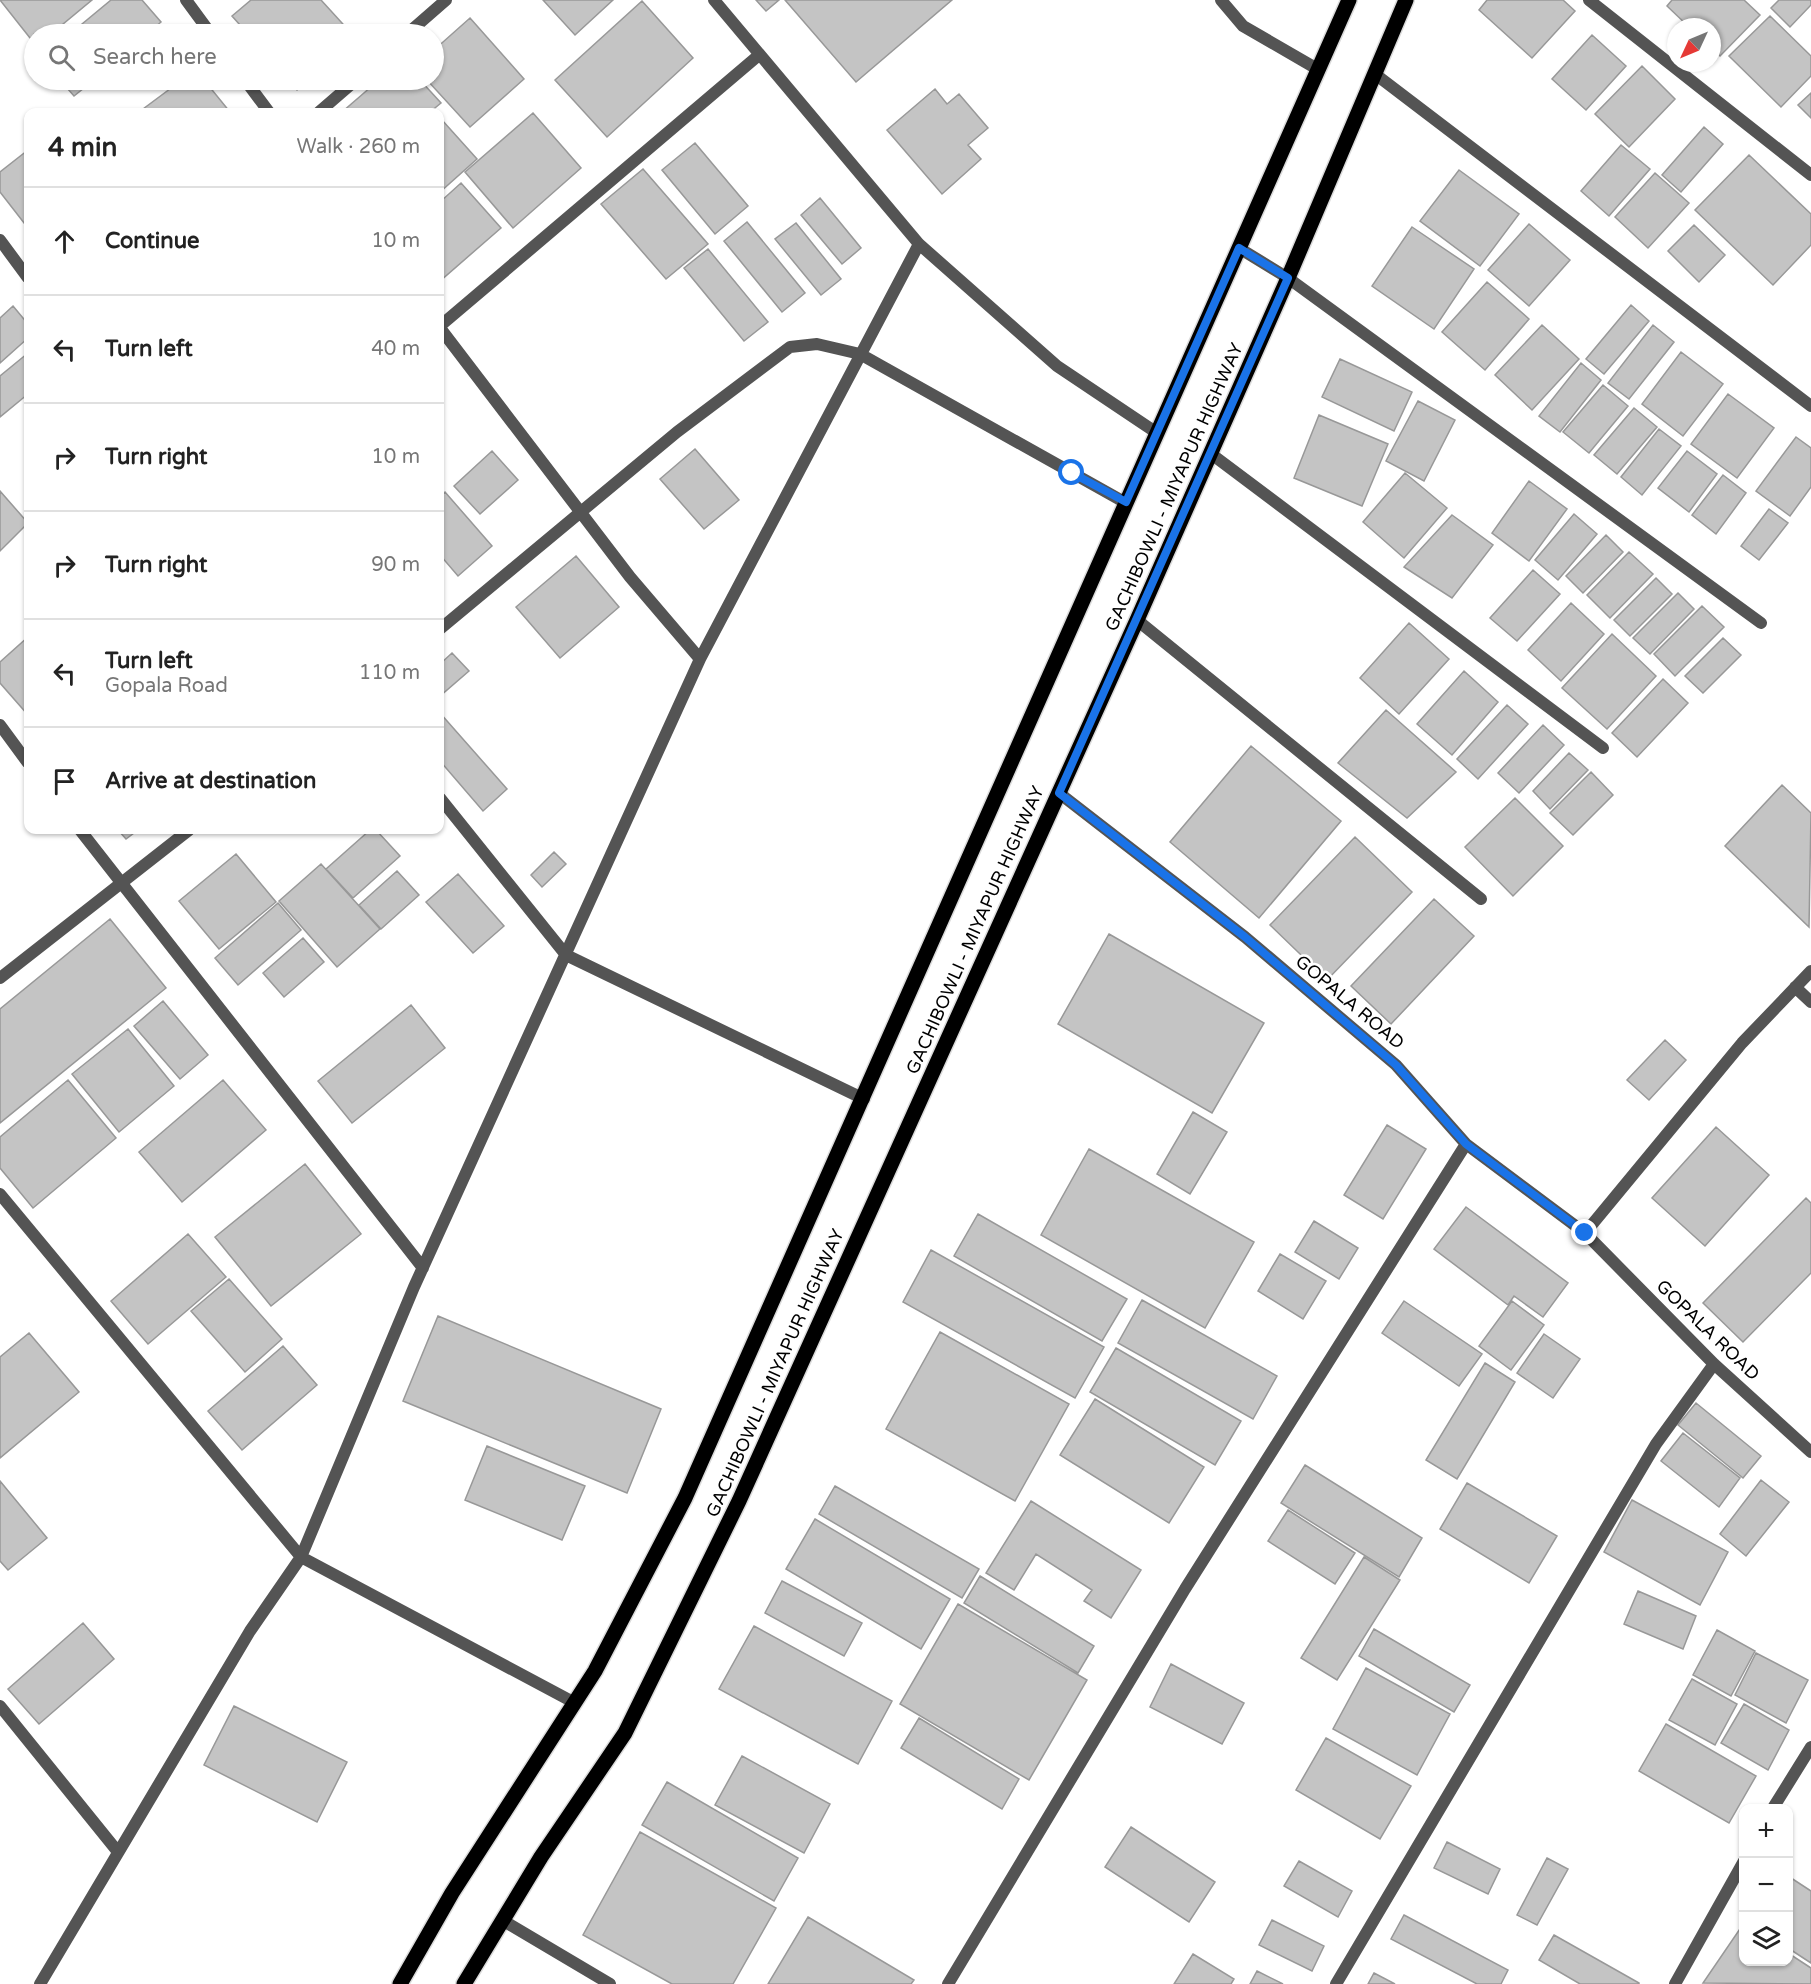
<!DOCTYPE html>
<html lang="en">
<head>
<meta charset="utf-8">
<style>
	body { margin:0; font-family:"Varela Round",sans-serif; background:#f2f2f2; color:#222 }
	.controls { position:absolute; right:18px; bottom:18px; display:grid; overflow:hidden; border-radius:12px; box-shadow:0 2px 4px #0004 }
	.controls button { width:54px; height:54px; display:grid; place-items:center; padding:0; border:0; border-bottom:2px solid #e0e0e0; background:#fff; color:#222; font:30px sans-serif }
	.compass { position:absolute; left:1667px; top:18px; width:54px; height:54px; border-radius:50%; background:#fff; box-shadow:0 2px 4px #0004; rotate:226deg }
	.stop { position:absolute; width:18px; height:18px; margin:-14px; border:4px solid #1a73e8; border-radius:50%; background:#fff }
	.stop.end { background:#1a73e8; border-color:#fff; box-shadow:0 2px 6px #0008 }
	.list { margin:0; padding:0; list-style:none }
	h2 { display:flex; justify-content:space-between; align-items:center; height:78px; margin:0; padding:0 24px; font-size:26px }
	h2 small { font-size:20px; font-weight:400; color:#767676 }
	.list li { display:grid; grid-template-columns:39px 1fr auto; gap:18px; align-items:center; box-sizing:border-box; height:108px; padding:0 24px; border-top:2px solid #e0e0e0 }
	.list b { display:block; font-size:22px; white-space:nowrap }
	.list p { margin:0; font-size:20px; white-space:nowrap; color:#767676 }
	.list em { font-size:20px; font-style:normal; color:#767676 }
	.icon { flex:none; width:33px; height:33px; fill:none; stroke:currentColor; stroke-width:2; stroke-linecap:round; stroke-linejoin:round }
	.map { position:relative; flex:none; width:1811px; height:1984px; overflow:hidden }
	.search { position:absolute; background:#fff; box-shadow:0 2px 4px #0004; left:24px; top:24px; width:420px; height:66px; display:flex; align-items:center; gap:15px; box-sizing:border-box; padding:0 21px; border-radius:33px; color:#767676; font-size:22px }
	.panel { position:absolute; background:#fff; box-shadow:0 2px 4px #0004; left:24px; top:108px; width:420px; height:726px; border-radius:12px }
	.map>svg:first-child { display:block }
	.building { fill:#c4c4c4; stroke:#989898; stroke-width:1.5 }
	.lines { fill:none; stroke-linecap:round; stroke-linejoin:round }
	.primary-casing { stroke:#dbdbdb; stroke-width:18 }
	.lane { stroke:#545454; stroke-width:12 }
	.street { stroke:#545454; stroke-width:12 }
	.primary { stroke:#000; stroke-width:15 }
	.route { stroke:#1a73e8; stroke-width:8 }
	.labels { text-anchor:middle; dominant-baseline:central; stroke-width:5; stroke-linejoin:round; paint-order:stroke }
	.street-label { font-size:18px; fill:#000; stroke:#fff }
</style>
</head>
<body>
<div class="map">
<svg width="1811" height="1984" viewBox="0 0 1811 1984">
	<rect width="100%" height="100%" fill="#fff"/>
	<path class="building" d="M0,0H92L51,34H34V43Z
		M111,0H142L161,22L147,34H70Z
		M251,0H321L352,34H248L232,16Z
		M543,0H613L575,35Z
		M756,0H779L766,11Z
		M785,0H952L856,82Z
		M1487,0H1563L1575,11L1532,58L1479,10Z
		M1672,0H1744L1760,15L1720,56L1712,49V27H1689L1667,6Z
		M1779,0H1811V5L1790,27L1771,8Z
		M642,1L693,58L607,137L555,80Z
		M1770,16L1811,56V76L1781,107L1729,56Z
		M470,18L524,79L470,127L427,80H434V50Z
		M1592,35L1626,66L1586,110L1552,79Z
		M1642,66L1675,99L1629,147L1595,114Z
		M60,80H94L74,96Z
		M182,80H204L230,112H139Z
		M288,80H309L297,90Z
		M379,80H420L441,103L430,112H342Z
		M935,89L947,104L959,94L988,128L968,145L981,159L942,194L887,130Z
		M1811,93V118L1798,105Z
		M533,113L581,168L513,228L465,172Z
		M442,120L477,159L440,192V123Z
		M1704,127L1723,144L1681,192L1662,175Z
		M695,143L748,206L715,234L662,170Z
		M1621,145L1650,169L1609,216L1581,191Z
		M28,150V228L0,192V172Z
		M1749,155L1811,214V245L1773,285L1695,210Z
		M643,169L708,244L666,279L601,204Z
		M1459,170L1519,214L1480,266L1420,221Z
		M1655,173L1689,203L1648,248L1615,217Z
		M461,183L501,228L440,281V202Z
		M820,198L861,248L842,264L801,215Z
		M747,222L805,293L782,312L724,241Z
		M796,223L841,279L821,295L775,239Z
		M1529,224L1570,260L1529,306L1488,270Z
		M1694,225L1725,255L1699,282L1668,251Z
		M1412,227L1474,269L1434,329L1372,286Z
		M708,249L768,322L744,341L684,268Z
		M1487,282L1529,319L1485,370L1442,332Z
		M1631,305L1649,321L1604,374L1586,359Z
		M13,306L28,324V338L0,363V318Z
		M1542,325L1579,359L1532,410L1495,375Z
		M1653,325L1674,342L1629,399L1608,383Z
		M1681,352L1723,384L1683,436L1642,404Z
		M28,353V394L0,417V376Z
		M1340,359L1412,392L1394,431L1322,397Z
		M1581,363L1601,380L1560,432L1539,416Z
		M1603,385L1628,406L1589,453L1563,432Z
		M1728,394L1774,428L1737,478L1691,444Z
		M1418,401L1455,420L1424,481L1386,461Z
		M1634,408L1657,427L1617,474L1594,455Z
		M1319,415L1388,444L1362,506L1294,478Z
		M1659,429L1681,446L1642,495L1621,477Z
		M1796,437L1811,448V487L1790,516L1756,491Z
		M695,449L739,500L704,529L660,479Z
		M492,451L518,480L480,514L454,486Z
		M1687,451L1717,474L1689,512L1658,488Z
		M1405,473L1447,508L1404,558L1363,522Z
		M1723,475L1746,493L1716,534L1692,515Z
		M1529,481L1567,509L1529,561L1492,533Z
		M0,491L28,523L0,551Z
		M445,492L492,546L458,576L440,555V497Z
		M1769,509L1788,523L1759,560L1741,546Z
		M1574,514L1597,534L1558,580L1535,560Z
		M1452,515L1493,545L1452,598L1404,567Z
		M1606,535L1623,552L1583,593L1566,576Z
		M1629,552L1653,574L1610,618L1587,595Z
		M576,556L619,607L560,658L516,607Z
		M1533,570L1560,594L1517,641L1490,618Z
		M1656,578L1672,594L1630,636L1614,620Z
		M1678,593L1694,609L1650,654L1633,638Z
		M1571,603L1604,634L1561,681L1528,650Z
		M1702,606L1724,627L1675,676L1654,654Z
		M1409,623L1449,659L1399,714L1360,678Z
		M1612,634L1656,676L1607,729L1562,688Z
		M28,637V715L0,683V662Z
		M1723,638L1741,655L1703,693L1685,676Z
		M452,653L469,671L440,696V664Z
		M1464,671L1498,702L1452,755L1417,724Z
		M1663,679L1688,703L1637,757L1612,733Z
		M1507,705L1528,724L1478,779L1457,759Z
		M1386,710L1456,772L1407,818L1338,763Z
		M440,713L507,789L483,811L440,761Z
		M1543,725L1564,745L1519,793L1498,773Z
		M1251,746L1341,821L1259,918L1170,842Z
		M1569,753L1588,770L1550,809L1533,791Z
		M1591,772L1613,795L1573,835L1550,813Z
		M1782,785L1811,813L1809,927L1725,846Z
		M1515,798L1563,846L1513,896L1465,847Z
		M118,830H138L126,839Z
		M370,830H376L400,856L353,898L326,869Z
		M1355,837L1412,892L1327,980L1270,925Z
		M554,852L566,864L542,887L531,875Z
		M236,854L276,902L219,949L179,901Z
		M321,864L380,929L337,967L279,901Z
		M397,871L419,895L381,929L359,905Z
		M458,874L504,926L473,953L426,902Z
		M1434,899L1474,936L1391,1024L1351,986Z
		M278,903L301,930L238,985L215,958Z
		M110,919L166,988L0,1123V1009Z
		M1109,934L1264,1023L1212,1113L1058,1024Z
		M303,938L324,962L284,997L263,973Z
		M163,1001L208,1055L180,1079L134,1026Z
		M411,1005L445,1048L352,1123L318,1081Z
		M128,1029L174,1086L119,1132L72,1074Z
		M1665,1040L1686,1060L1649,1100L1627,1080Z
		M68,1080L116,1138L33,1208L0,1168V1137Z
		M223,1080L266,1130L182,1202L139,1152Z
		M1193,1112L1227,1132L1190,1194L1157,1174Z
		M1387,1125L1426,1149L1383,1219L1344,1195Z
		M1716,1127L1769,1175L1705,1246L1652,1198Z
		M1089,1149L1254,1242L1205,1328L1041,1235Z
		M305,1164L361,1234L271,1306L215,1237Z
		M1806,1198L1811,1203V1273L1743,1342L1703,1303Z
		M1466,1207L1568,1283L1543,1317L1514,1296L1508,1305L1434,1249Z
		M978,1214L1127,1299L1102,1341L954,1256Z
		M1314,1221L1358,1248L1339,1279L1295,1252Z
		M188,1234L226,1277L148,1344L111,1301Z
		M931,1250L1104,1347L1075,1398L903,1302Z
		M1280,1254L1326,1281L1303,1319L1258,1291Z
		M229,1279L282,1339L245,1372L191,1311Z
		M1142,1300L1277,1376L1253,1419L1118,1343Z
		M1404,1301L1482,1354L1459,1386L1382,1333Z
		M1512,1301L1544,1325L1511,1370L1479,1346Z
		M438,1316L661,1409L627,1493L403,1401Z
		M940,1332L1069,1404L1015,1501L886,1429Z
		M29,1333L79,1392L0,1458V1357Z
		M1544,1334L1580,1359L1553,1398L1517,1373Z
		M283,1346L317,1385L242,1450L208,1411Z
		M1116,1348L1241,1421L1215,1465L1090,1392Z
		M1485,1363L1515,1382L1457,1479L1426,1460Z
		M1095,1399L1204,1467L1169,1523L1060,1455Z
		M1696,1403L1761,1456L1743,1478L1678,1425Z
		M1683,1433L1740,1478L1719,1507L1661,1461Z
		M487,1446L585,1486L562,1540L465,1500Z
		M1305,1465L1422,1538L1399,1577L1281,1503Z
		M1761,1480L1789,1502L1746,1556L1720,1534Z
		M0,1481L47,1538L8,1570L0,1561Z
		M1467,1483L1557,1536L1529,1583L1440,1529Z
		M835,1486L979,1569L962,1598L819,1514Z
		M1632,1500L1728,1552L1700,1605L1604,1552Z
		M1031,1501L1141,1570L1111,1618L1084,1601L1092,1590L1036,1554L1014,1590L986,1573Z
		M1288,1510L1355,1553L1335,1584L1268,1541Z
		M815,1519L950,1599L921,1649L786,1569Z
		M1364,1557L1400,1580L1337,1680L1301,1658Z
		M980,1576L1094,1646L1078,1673L964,1603Z
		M782,1581L862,1623L844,1656L765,1613Z
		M1638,1591L1696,1616L1683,1649L1624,1624Z
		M958,1604L1087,1680L1029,1780L900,1704Z
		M83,1623L114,1659L39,1724L8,1689Z
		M754,1626L892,1701L858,1764L719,1689Z
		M1374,1629L1470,1685L1454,1712L1359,1656Z
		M1717,1630L1755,1651L1731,1696L1693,1675Z
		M1756,1653L1808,1680L1786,1723L1735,1695Z
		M1171,1664L1244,1703L1222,1744L1150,1707Z
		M1366,1668L1450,1714L1417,1775L1333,1729Z
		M1692,1679L1737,1704L1715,1745L1669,1720Z
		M1744,1704L1789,1730L1768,1770L1721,1743Z
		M234,1706L347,1762L317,1822L204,1765Z
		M919,1718L1019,1779L1002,1809L901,1748Z
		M1666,1724L1756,1776L1729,1823L1639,1771Z
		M1326,1738L1411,1786L1380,1839L1296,1790Z
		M742,1756L830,1804L804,1853L715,1805Z
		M667,1782L798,1858L774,1901L642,1825Z
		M1131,1827L1215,1882L1189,1922L1105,1867Z
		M640,1832L776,1908L733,1984H672L583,1935Z
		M1447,1842L1500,1869L1488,1894L1434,1868Z
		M1547,1858L1568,1869L1537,1925L1517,1915Z
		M1299,1861L1352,1891L1338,1917L1284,1886Z
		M1788,1876L1811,1891V1963L1788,1948Z
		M1404,1915L1508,1970L1501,1984H1477L1391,1939Z
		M808,1917L914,1980L911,1984H768Z
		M1272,1920L1324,1946L1312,1971L1259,1945Z
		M1744,1923V1962H1788V1953L1811,1968V1984L1703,1983Z
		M1554,1935L1639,1983V1984H1580L1539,1960Z
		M1193,1954L1234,1979L1231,1984H1174Z
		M1257,1971L1283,1984H1250Z
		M1374,1973L1395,1984H1368Z"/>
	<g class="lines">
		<g class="primary-casing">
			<path id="primary" d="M400,1984L452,1893L595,1671L685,1498L1349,0
				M464,1984L541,1857L625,1733L739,1501L1137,620L1288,278L1406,0"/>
		</g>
		<path class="lane" d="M1221,0L1243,26L1319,70"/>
		<path class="street" d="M186,0L211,34
			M714,0L919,244L1057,366L1157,433
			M1589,0L1811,175
			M407,34L446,0
			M1375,74L1811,406
			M245,80L269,112
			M319,112L356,80
			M0,240L28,278
			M1239,248L1288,278L1761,623
			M440,326L759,55
			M440,328L630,577L700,659
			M1210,453L1603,748
			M1137,620L1481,899
			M440,629L677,432L790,347L817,344L860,354L1126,503
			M0,725L28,763
			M1059,793L1245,937L1396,1065L1466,1144L1585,1233L1714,1364L1811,1452
			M440,798L566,955L864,1099
			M80,830L423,1268
			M0,978L189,830
			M1795,987L1811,1002
			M0,1194L301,1557L575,1703
			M1585,1233L1742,1043L1811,971
			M0,1706L118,1852
			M1773,1808L1811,1747
			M502,1920L610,1984
			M40,1984L250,1631L301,1557L414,1287L700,659L919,244
			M948,1984L1185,1589L1466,1144
			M1336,1984L1656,1444L1714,1364
			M1675,1984L1744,1861"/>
		<use href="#primary" class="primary"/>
	</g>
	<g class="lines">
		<path class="route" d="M1072,473L1126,502L1239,248L1288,278L1059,793L1245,937L1396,1065L1466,1144L1585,1233"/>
	</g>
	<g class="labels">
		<g class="street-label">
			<text transform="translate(1174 487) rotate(-66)">GACHIBOWLI - MIYAPUR HIGHWAY</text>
			<text transform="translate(975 930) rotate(-66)">GACHIBOWLI - MIYAPUR HIGHWAY</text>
			<text transform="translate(1350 1002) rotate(40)">GOPALA ROAD</text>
			<text transform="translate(1708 1330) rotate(44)">GOPALA ROAD</text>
			<text transform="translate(775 1373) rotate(-66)">GACHIBOWLI - MIYAPUR HIGHWAY</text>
		</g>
	</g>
</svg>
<div class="controls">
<button>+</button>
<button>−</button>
<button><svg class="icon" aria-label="layers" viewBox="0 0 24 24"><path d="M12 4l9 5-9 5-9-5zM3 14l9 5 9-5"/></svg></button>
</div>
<svg class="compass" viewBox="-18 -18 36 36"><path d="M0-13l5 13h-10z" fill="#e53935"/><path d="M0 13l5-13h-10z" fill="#767676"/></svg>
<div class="stop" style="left:1072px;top:473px"></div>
<div class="stop end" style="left:1585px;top:1233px"></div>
<div class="search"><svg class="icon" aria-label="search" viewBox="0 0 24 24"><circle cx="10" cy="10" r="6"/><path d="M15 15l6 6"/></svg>Search here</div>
<section class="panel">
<h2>4 min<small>Walk · 260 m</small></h2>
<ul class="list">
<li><svg class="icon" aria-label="ahead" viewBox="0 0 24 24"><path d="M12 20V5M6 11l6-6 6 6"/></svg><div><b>Continue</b></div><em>10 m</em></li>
<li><svg class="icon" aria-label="left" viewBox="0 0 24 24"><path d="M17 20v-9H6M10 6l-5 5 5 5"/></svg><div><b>Turn left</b></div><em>40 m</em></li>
<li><svg class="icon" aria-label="right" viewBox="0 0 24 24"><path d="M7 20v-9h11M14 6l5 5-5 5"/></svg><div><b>Turn right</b></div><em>10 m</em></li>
<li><svg class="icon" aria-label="right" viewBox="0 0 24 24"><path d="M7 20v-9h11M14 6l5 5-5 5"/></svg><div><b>Turn right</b></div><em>90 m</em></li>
<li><svg class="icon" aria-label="left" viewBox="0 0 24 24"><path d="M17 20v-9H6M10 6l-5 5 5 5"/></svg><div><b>Turn left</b><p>Gopala Road</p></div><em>110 m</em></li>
<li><svg class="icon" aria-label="arrive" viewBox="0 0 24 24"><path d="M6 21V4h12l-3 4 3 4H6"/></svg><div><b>Arrive at destination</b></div></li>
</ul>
</section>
</div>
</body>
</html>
